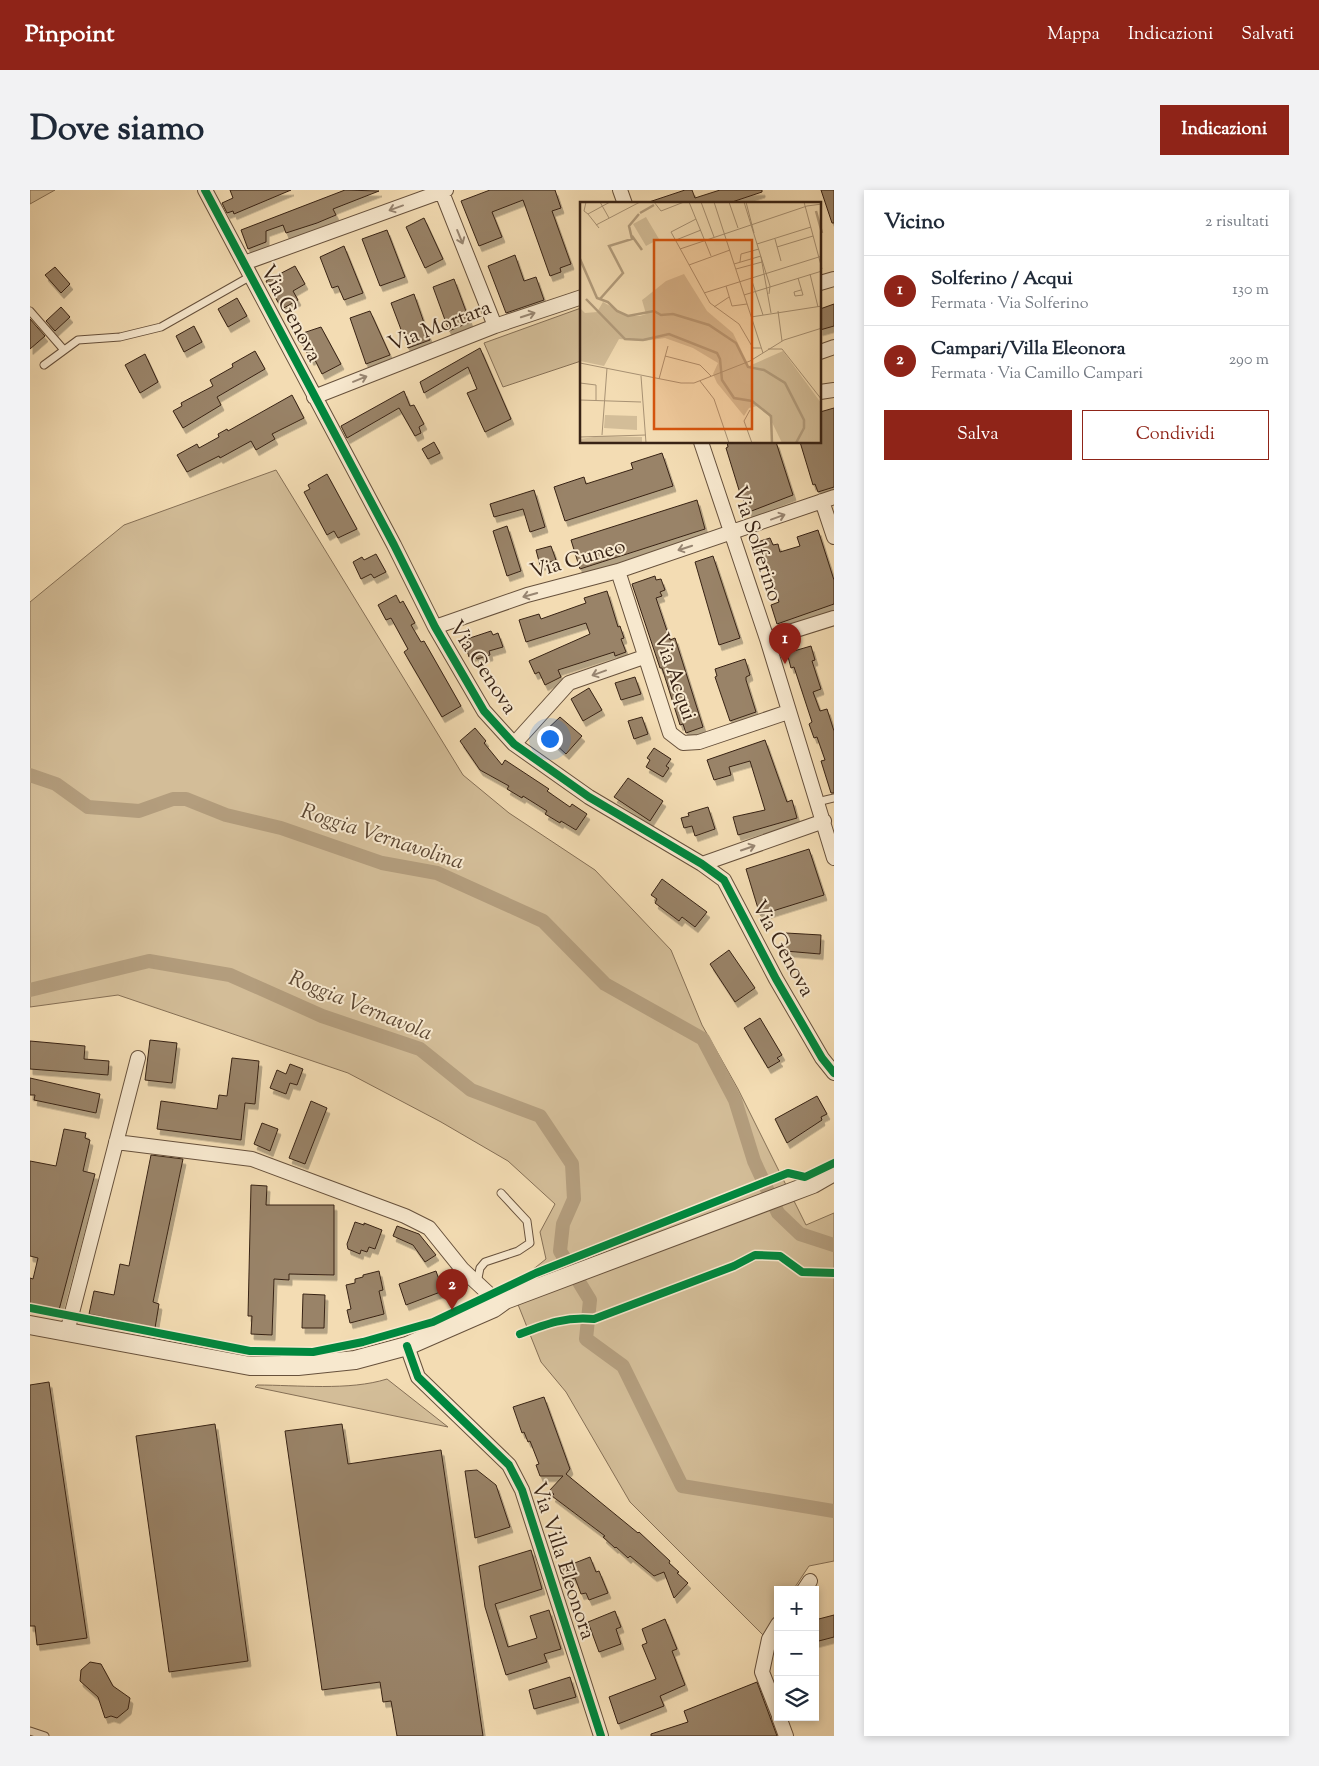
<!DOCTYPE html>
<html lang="it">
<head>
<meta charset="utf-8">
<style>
	body { margin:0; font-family:"Sorts Mill Goudy",serif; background:#f2f2f3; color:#1f2937 }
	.controls { position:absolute; right:15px; bottom:15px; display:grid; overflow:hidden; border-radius:0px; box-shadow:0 2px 8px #0003 }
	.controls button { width:45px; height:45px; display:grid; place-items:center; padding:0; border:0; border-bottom:1px solid #e0e1e3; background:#fff; color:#1f2937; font:25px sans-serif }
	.you { position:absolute; left:519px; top:548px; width:18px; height:18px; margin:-12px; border:4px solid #fff; border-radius:50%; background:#1a73e8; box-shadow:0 0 0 8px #1a73e833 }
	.badge { display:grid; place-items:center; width:32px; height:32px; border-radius:50%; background:#8f2418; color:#fff; font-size:16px; font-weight:700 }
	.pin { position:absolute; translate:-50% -41px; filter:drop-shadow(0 1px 2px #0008) }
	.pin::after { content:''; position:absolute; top:26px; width:18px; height:15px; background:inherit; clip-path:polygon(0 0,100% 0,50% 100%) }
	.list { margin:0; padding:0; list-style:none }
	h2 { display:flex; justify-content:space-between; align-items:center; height:65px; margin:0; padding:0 20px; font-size:21px }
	h2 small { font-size:16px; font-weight:400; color:#747a83 }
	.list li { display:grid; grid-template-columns:32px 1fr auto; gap:15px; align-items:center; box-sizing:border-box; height:70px; padding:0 20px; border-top:1px solid #e0e1e3 }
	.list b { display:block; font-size:19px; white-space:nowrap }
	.list p { margin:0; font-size:16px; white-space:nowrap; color:#747a83 }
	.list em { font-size:16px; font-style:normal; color:#747a83 }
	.actions { display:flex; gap:10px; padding:15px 20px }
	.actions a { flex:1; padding:11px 0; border:1px solid #8f2418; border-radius:0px; text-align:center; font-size:18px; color:#8f2418 }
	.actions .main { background:#8f2418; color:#fff }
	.icon { flex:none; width:28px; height:28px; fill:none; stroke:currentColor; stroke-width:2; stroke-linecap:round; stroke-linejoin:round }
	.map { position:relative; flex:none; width:804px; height:1546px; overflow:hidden; border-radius:0px }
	header { display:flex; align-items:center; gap:30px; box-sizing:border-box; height:70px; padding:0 25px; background:#8f2418; color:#fff }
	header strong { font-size:24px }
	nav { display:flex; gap:28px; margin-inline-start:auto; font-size:18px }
	.intro { display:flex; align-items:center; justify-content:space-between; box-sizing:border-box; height:120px; padding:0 30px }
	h1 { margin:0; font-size:35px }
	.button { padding:12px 22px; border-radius:0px; background:#8f2418; color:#fff; font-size:18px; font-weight:700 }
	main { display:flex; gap:30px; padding:0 30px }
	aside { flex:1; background:#fff; border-radius:0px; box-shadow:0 2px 8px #0003 }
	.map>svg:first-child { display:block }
	.green { fill:#d3bd98; stroke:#867056 }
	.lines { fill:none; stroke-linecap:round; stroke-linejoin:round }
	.canal { stroke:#b39d7d; stroke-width:14 }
	.building { fill:#998367; stroke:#382315; filter:url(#shadow) }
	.service-casing { stroke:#67513c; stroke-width:9 }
	.minor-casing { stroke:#67513c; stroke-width:16 }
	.tertiary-casing { stroke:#67513c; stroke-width:20 }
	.service { stroke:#f7e8ce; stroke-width:7 }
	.minor { stroke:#f7e8ce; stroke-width:14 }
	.tertiary { stroke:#f7e8ce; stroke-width:18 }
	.cycleway-casing { stroke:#f7e8ce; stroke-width:11 }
	.cycleway { stroke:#00873e; stroke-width:8 }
	.oneway { stroke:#988672 }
	.labels { text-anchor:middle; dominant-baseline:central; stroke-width:4; stroke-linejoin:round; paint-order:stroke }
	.street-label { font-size:21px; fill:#382315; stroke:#f7e8ce }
	.water-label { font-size:22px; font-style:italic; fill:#5d4834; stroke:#f7e8ce }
	.inset-river { fill:none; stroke:#b39d7d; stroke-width:2.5 }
	.inset-road { fill:none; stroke:#a89274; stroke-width:1 }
	.view { fill:#d6540d; fill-opacity:0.15; stroke:#d6540d; stroke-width:2.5 }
	.inset-edge { fill:none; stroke:#382315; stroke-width:2.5 }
</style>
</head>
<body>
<header>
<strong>Pinpoint</strong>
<nav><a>Mappa</a><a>Indicazioni</a><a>Salvati</a></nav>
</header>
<div class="intro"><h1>Dove siamo</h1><a class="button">Indicazioni</a></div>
<main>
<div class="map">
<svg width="804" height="1546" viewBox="0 0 804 1546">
	<defs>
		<filter id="shadow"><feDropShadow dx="3" dy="5.5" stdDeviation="0" flood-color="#0004"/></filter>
	</defs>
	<rect width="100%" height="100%" fill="#f3dcb3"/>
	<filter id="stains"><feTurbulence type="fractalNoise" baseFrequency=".004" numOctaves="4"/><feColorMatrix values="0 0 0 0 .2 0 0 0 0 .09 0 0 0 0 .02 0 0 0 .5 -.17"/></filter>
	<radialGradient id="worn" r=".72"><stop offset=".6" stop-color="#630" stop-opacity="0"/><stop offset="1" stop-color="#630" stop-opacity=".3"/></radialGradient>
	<path class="green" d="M0,0H25L0,14Z
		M551,118V171L473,197L454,153Z
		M246,280L433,585L479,623L565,680L641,760L672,835L708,899L776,1035L804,1023V1371L779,1376L763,1400H748V1423L733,1445L600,1312L536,1202L511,1172L481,1097L516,1069L510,1042L525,1014L478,971L411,932L318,883L88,805L0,817V412L94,335Z
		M357,1189L418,1237L225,1197L227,1195C267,1195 319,1201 357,1189Z"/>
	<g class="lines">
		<path class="canal" d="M0,585L26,594L58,617L109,621L143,609H156L196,625L251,638L352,673L407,683L513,731L575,794L673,849L705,910L724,971L748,1023L770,1044L804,1055
			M0,800L119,771L200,785L292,826L390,859L441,900L510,926L542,974L544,1009L533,1034L530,1061L560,1110L556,1149L593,1176L652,1296L804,1321"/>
	</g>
	<path class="building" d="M200,0H261L204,24L203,21L197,23L192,13L203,8Z
		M315,0L349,1L303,19L306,25L287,33L256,43L253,35L236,41V52L218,59L211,40Z
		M460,0H525L531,18L522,21L541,74L530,78L531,82L520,86L493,10L462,22L472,47L449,56L431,11Z
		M655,0H662L665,8L690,0H732V2L696,14H619V12Z
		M791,0H804V33H802Z
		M394,28L413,69L395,78L376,37Z
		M357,40L375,87L350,96L332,49Z
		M314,56L333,103L314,110L308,96L302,98L290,67Z
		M485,65L494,91L506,87L514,110L476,123L458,76Z
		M265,76L275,94L263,101L268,110L252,119L236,91Z
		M25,77L40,94L31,103L15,85Z
		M424,89L440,132L419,141L403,97Z
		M384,104L400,150L378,158L361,113Z
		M207,108L217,126L198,137L188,119Z
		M804,114V136L790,140V119Z
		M31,117L40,127L25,141L16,131Z
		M340,121L360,165L336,174L320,128Z
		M0,129L15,146L0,159Z
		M164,136L172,152L154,162L146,146Z
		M291,137L311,174L292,184L284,168L281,170L271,152L273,150L270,144Z
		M450,158L481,229L455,242L437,203L447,199L438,177L394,203L390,192Z
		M225,161L235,179L187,207L191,215L153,238L143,221L152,216L151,213L183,196L180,190L203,177L202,174Z
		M115,164L128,192L110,203L95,175Z
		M374,201L380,216L384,215L394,234L389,237L391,243L385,246L369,218L317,248L311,236Z
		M262,205L274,228L242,244L245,249L226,260L221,251L190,268L189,266L157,282L147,265L167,254L169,258L189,247L188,244L197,239L198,241Z
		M804,218V297L788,302L785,294L783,295L770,252H790V222Z
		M404,252L410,263L398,269L392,259Z
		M697,252H746L763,305L719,322L709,300L696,258L698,257Z
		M632,263L643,296L535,331L524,297L554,287L556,294L603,279L601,273Z
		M297,284L327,339L308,348L304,341L297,345L274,302L280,299L278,295Z
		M504,300L515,337L500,342L493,319L464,327L460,314Z
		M667,310L675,339L550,379L541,350Z
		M477,336L491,381L477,386L463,341Z
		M788,340L804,390V414L747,434L741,415L749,412L735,370L727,373L721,354L740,348L743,355L748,354L750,362L770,356L767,347Z
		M521,356L526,370L510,375L506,360Z
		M346,364L356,382L344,388L341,384L331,389L323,372L332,367L334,370Z
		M683,366L710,448L689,455L665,372Z
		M625,386L626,390L631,389L635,400L630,402L632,406L626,408L640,450L645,448L673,537L656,543L653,534L650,535L632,478H630L602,394Z
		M577,401L588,437L590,436L594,448L591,449L596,462L585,466L584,462L528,480L531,487L515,495L509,482L505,484L499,471L560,444L556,433L496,452L489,430L509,424L511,429L556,413L554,408Z
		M366,405L370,413L373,411L385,433L381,435L391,452L394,451L431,516L412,527L374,462L378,459L361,428L356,430L348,415Z
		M461,441L463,445L468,443L473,457L459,461L460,465L447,469L445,465L439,467L434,450Z
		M781,456L785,470L782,471L791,499L783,502L790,521L797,519L804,541V603H801L791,571L795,570L787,547L784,548L779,534L782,532L764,477L761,478L757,463Z
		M715,469L720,485L716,487V490L726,522L700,531L685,487L687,486L685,479Z
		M605,487L611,504L591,510L585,493Z
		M559,498L572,520L553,531L541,509Z
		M530,527L552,546L536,564L513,543Z
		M612,527L618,544L604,549L598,531Z
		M445,538L456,551L454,553L472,575L475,570L519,599L517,601L540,617L542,614L557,624L546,640L531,631L530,633L515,624L517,621L493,606L492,608L477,599L479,596L450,580L430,551Z
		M735,550L757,612L762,610L767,628L708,645L703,627L735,620L720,571L699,577L701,585L684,590L677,570Z
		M624,558L641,569L636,576L639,578L633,587L616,577L620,570L617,568Z
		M598,588L633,611L620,631L584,607Z
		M678,617L685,639L665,646L662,636L654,638L651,628L659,626L658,623Z
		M779,659L794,705L730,725L716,679Z
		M632,689L677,722L665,737L652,727L649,731L625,713L627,709L621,705Z
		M756,743L791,745L790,764L755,761Z
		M699,760L725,798L705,812L680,774Z
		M730,828L752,865L747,868L750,871L738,878L714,838Z
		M120,850L147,853L142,893L115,890Z
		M0,851L55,856L54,869L79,871L78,885L0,879Z
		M202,868L229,871L225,914L215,913L211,950L127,939L131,911L187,919L189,905L197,906Z
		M260,874L273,879L267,895L260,893L256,904L240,898L247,880L256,884Z
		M0,888L70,904L66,923L4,910L5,905H0Z
		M787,906L797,924L791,927L792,930L757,953L745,929Z
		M281,911L297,918L275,974L259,968Z
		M232,933L248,939L240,961L224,954Z
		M34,939L56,943L55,948L60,950L53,981L65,984L29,1120L0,1115V1088L3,1089L8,1068L0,1066V971L26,976Z
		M121,965L153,969L123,1112L129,1114L125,1138L59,1124L64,1101L84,1105L90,1074L99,1076Z
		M221,995L237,996L236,1015H304V1085L259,1084V1090L244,1089L242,1145L221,1144L222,1126H218Z
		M325,1032L334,1035V1033L352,1040L345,1059L339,1057L337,1062L331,1060L330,1064L318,1059L317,1054Z
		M367,1036L389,1044L406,1065L395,1072L383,1055L363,1046Z
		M349,1081L353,1100L349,1101L354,1124L320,1133L317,1120L321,1119L316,1095L325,1093V1089L333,1087V1085Z
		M406,1081L413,1101L376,1115L369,1094Z
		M273,1104L295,1105L294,1138H272Z
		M19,1192L57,1448L7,1455L5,1436H0V1195Z
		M514,1207L540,1279L536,1284L608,1343L609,1342L640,1371L639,1373L649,1382L647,1383L658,1393L644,1408L634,1382L624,1386L600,1366L598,1368L586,1357L585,1358L573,1347L575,1346L522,1306L524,1304L519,1301L533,1286H510L506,1275L509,1274L500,1251L498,1252L494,1242L492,1243L483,1217Z
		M185,1234L218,1471L139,1482L106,1246Z
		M312,1234L318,1274L411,1260L453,1546H367L361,1511L353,1512L350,1492L292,1500L255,1241Z
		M447,1280L466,1295L480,1337L445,1348L435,1281Z
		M501,1360L512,1399L465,1414L478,1457L507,1448L500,1426L519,1420L531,1459L514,1464L517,1472L476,1485L455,1417L449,1376Z
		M560,1367L566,1382L569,1381L578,1403L559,1410L556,1403L551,1404L545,1388L536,1391L532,1378Z
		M585,1421L591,1437L586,1439L591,1454L569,1462L558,1432Z
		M804,1425V1447L785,1452V1430Z
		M635,1429L647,1459L642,1461L655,1495L630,1506L634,1516L588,1534L579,1507L626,1489L612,1455L617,1453L612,1439Z
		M60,1472L71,1474L83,1496L100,1508L98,1519L87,1528L81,1526L75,1528L68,1507L50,1491L51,1480Z
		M540,1487L546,1507L504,1519L499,1500Z
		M727,1492L747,1546H621V1544L658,1532L654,1521Z"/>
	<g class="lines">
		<g class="service-casing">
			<path id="service" d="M0,121L34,160
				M14,175L48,150L90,147L131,137L221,86
				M787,612L804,608
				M447,1093L450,1078L455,1072L488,1061L500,1053L497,1031L471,1003
				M0,1541L15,1546"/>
		</g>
		<g class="minor-casing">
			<path id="minor" d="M175,0L364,355L405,437L454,521L484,554L559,607L672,674L694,690L746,789L792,868L804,883
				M411,0L465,136
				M590,0L595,14
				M214,73L416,0
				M790,93L804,89
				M790,162L804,157
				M790,202L804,200
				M284,207L465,136L552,107
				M671,252L737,449L804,668
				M792,311L804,347
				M588,381L640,543L653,553L669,552L758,522
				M405,437L497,405L588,381L804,307
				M737,449L804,428
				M484,554L539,493L614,467
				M672,674L794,631
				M86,952L222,969L375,1026L399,1038L432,1079L460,1105L464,1118
				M37,1142L108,868
				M377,1156L388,1187L479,1275L492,1300L571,1546
				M774,1400L780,1391
				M748,1434L739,1449L732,1482L748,1523
				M749,1527L756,1546"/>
		</g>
		<g class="tertiary-casing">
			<path id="tertiary" d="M0,1135L220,1176H268L325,1170L377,1156L464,1118L475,1110L783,994L804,982"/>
		</g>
		<use href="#service" class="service"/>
		<use href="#minor" class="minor"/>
		<use href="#tertiary" class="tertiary"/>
		<g class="cycleway-casing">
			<path id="cycleway" d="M175,0L364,355L405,437L454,521L484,554L559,607L672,674L694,690L746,789L792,868L804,883
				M0,1118L220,1161L283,1162L333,1152L403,1132L506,1083L758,983L775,987L804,973
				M490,1144C516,1134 537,1126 564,1129L704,1076L725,1065L750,1066L772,1082L804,1083
				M377,1156L388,1187L479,1275L492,1300L571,1546"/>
		</g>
		<use href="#cycleway" class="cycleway"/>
	</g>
	<defs><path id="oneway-shaft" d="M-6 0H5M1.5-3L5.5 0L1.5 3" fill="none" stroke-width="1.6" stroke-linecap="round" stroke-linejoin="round" transform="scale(1.25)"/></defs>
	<g class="oneway">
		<use href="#oneway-shaft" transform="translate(366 18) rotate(160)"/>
		<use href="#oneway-shaft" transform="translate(430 47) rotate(68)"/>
		<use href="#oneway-shaft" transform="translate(498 125) rotate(-18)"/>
		<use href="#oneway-shaft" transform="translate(330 189) rotate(-22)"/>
		<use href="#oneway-shaft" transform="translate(748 327) rotate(-20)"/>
		<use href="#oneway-shaft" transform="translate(655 358) rotate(162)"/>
		<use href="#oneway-shaft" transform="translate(500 405) rotate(164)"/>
		<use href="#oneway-shaft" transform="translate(569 483) rotate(160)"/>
		<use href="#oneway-shaft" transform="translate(718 658) rotate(-19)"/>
	</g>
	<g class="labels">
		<g class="street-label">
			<text transform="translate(260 124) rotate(62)">Via Genova</text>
			<text transform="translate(410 137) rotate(-21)">Via Mortara</text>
			<text transform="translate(726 354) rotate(72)">Via Solferino</text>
			<text transform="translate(548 370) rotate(-16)">Via Cuneo</text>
			<text transform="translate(452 478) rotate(57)">Via Genova</text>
			<text transform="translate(644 487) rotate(71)">Via Acqui</text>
			<text transform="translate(752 759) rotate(61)">Via Genova</text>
			<text transform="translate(532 1371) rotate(72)">Via Villa Eleonora</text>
		</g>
		<g class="water-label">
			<text transform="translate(352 648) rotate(18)">Roggia Vernavolina</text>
			<text transform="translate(330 817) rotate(22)">Roggia Vernavola</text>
		</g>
	</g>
	<g transform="translate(550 12)">
		<rect width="241" height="241" fill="#f3dcb3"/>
		<path d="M66,15L79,37L66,44L53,22ZM104,72L127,109L153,131L169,164L203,149L241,201V241H202L189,214L177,204L169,206L164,214L137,181L133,172L138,161L113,146L85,136L64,139L39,137L24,164L0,159V106L5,111L17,110L23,100L48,114H60L66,112L62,98L66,95L86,79ZM25,213L57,214V228L24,226ZM21,234L62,235V241H0V237Z" fill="#d3bd98"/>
		<path class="inset-river" d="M236,9L242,31M60,11L74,3M52,34L62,48M0,57L17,96L28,100L37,109L48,114L74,109L81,113L93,112L129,123L156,141L168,165L184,168L205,181L224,218V226L216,241M6,97L45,137L63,138L89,132L137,151L140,157L142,178L154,196L172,199L191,214L192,241M20,97L43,71L29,44L52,37L49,24L59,12"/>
		<path class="inset-road" d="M6,0L4,9L8,12L30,0M20,0L29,16M74,0L81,9L104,0M109,0L131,54M121,0L134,35M134,0L183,151M149,0L158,26M164,0L190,84L189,92M166,0L174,31M224,0L242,67M8,12L19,26M116,17L91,30L130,101L159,122L173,146H181M16,23L60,0M195,37L201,59M96,38L121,28M177,42L231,25M197,45L233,34M100,47L227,4L242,2M181,55L191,111M160,60L161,52L179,47M154,62L181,54M109,63L150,48M156,67L182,60M230,72L238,105M171,76L183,113M218,76L223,93L215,94L214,90L221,88M146,84L152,104L167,102M124,91L242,54M164,93L242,69M134,105L149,95M198,109L202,139M171,115L242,104M188,147H202L242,198M85,154L120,163L131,174M0,161L101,181H114L170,159L204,138L242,126M61,174L66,241M79,177L88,144M120,179L134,197L149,241M0,181L16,183V199M0,198L61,200M170,208L164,219L172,241M22,233L27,166M0,235L66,233M172,241H194"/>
		<path class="view" d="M74,38H172V227H74Z"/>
		<rect width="241" height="241" class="inset-edge"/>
	</g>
	<rect width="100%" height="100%" filter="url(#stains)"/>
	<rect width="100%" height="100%" fill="url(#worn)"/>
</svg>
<div class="controls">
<button>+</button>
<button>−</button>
<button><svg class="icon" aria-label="layers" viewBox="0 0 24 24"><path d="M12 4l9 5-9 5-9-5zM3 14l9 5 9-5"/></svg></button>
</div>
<div class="you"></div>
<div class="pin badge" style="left:755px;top:474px">1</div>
<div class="pin badge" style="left:422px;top:1120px">2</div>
</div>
<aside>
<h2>Vicino<small>2 risultati</small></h2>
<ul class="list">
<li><span class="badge">1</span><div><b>Solferino / Acqui</b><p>Fermata · Via Solferino</p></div><em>130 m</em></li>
<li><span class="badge">2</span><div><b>Campari/Villa Eleonora</b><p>Fermata · Via Camillo Campari</p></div><em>290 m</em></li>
</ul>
<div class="actions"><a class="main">Salva</a><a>Condividi</a></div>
</aside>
</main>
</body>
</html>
